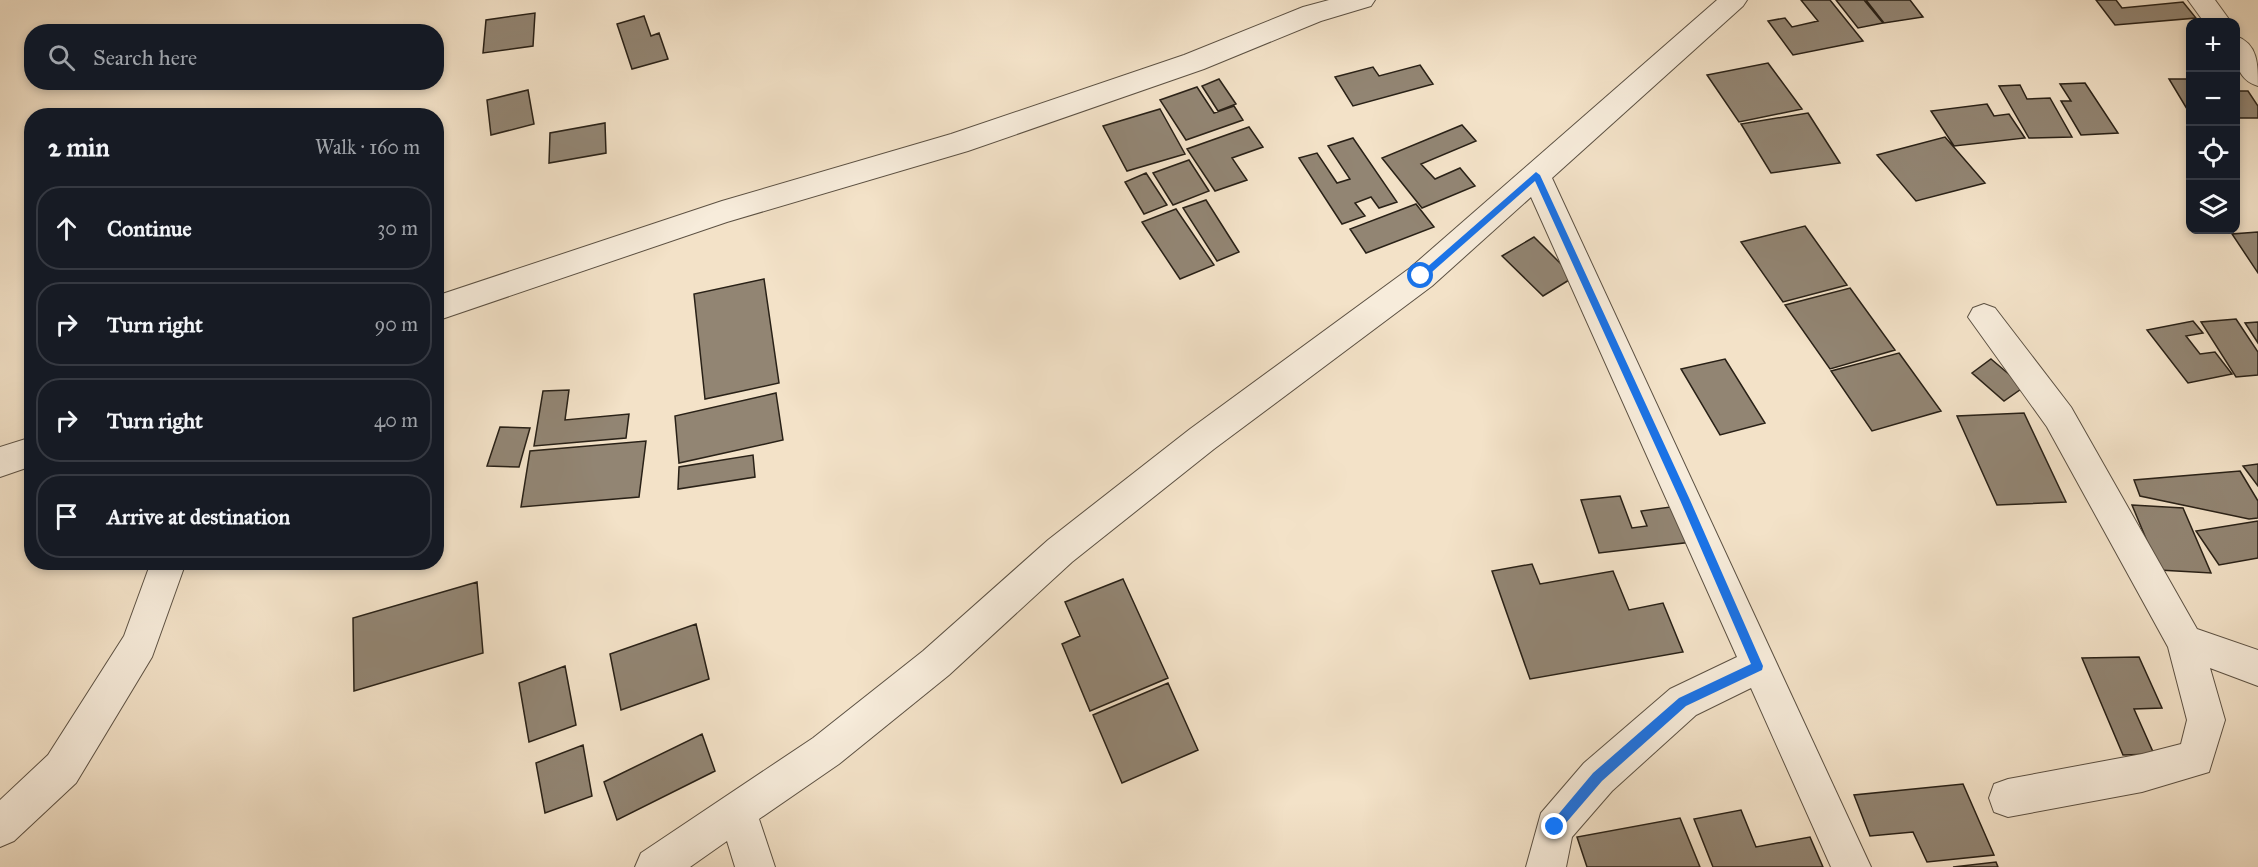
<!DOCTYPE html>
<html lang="en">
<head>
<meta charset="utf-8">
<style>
	body { margin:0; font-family:"IM FELL Great Primer",serif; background:#20242c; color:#f1f3f6 }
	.controls { position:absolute; right:18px; top:18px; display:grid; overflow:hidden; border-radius:12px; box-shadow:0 3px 9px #0003 }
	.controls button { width:54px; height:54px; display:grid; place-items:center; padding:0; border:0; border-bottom:2px solid #363941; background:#171b24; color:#f1f3f6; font:30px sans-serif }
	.stop { position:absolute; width:18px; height:18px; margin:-14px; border:4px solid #1a73e8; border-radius:50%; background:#fff }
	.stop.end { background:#1a73e8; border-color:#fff; box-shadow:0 2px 6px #0008 }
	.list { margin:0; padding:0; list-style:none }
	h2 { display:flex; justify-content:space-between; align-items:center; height:78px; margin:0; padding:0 24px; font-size:26px }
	h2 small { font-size:20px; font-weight:400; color:#9ea1a6 }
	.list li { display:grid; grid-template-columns:39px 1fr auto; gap:18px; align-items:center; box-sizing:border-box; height:84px; margin:0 12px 12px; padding:0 12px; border:2px solid #363941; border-radius:24px }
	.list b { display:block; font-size:22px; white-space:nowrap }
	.list em { font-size:20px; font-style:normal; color:#9ea1a6 }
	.icon { flex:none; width:33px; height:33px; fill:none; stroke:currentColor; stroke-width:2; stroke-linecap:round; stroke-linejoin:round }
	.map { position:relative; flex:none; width:2258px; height:867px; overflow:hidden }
	.search { position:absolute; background:#171b24; box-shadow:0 3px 9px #0003; left:24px; top:24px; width:420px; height:66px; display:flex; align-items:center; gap:15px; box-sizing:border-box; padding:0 21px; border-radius:24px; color:#9ea1a6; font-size:22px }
	.panel { position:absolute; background:#171b24; box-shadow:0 3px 9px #0003; left:24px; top:108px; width:420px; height:462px; border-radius:24px }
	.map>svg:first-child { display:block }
	.building { fill:#928573; stroke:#292117; stroke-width:1.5 }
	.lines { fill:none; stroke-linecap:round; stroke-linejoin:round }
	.minor-casing { stroke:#5c5143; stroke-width:2 }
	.minor { fill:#f7ecdb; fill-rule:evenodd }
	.route { fill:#1a73e8 }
</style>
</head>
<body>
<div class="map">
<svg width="2258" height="867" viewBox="0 0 2258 867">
	<rect width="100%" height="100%" fill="#f3e2c8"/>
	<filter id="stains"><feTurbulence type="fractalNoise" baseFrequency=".00333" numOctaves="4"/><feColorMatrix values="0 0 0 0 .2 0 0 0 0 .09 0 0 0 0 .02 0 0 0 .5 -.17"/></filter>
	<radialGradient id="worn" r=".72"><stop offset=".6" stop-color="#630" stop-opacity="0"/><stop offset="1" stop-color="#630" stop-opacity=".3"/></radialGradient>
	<path class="building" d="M1801,0H1830L1863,41L1793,55L1768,21L1785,18L1792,27L1818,21Z
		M1836,0H1864L1883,23L1858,28Z
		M1866,0H1910L1923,17L1884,23Z
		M2096,0H2116L2122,8L2183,2L2196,18L2115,25Z
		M535,13L533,46L483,53L486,20Z
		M644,16L651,36L659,33L668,59L632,69L617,24Z
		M1768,63L1802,109L1739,122L1707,75Z
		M1420,65L1433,84L1353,106L1335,77L1373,67L1379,76Z
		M1219,79L1236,104L1218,111L1202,86Z
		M2169,79H2190V114Z
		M2085,83L2118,133L2081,135L2061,101H2071L2060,84Z
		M2020,85L2027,99L2050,98L2072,137L2029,138L1999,86Z
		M1197,87L1214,113L1234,106L1243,120L1186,140L1160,100Z
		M528,90L534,124L491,135L487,100Z
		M2236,91H2248L2258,106V118H2236Z
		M1987,104L1994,116L2009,114L2025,138L1954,146L1931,111Z
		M1160,109L1185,154L1127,171L1103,126Z
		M1808,113L1840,163L1771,173L1741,124Z
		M605,123L606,153L549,163L550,133Z
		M1462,125L1476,141L1421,164L1435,179L1460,168L1475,186L1422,208L1382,158Z
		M1249,127L1263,147L1232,158L1247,180L1215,191L1187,149Z
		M1945,137L1985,183L1916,201L1877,155Z
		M1353,138L1397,202L1379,208L1371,197L1355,203L1365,216L1342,224L1299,158L1317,153L1337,183L1350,179L1328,146Z
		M1189,160L1209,191L1173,205L1153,173Z
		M1146,173L1167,205L1144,214L1125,182Z
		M1206,200L1239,252L1217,261L1183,208Z
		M1416,204L1434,227L1366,253L1350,229Z
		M1176,209L1214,265L1180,279L1142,222Z
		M1805,226L1847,285L1783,302L1741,242Z
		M2258,232V273L2232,234Z
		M1534,237L1574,277L1543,296L1502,256Z
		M764,279L779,383L705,399L694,294Z
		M1850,288L1895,350L1830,369L1785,305Z
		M2236,319L2258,352V375L2236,377L2201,322Z
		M2193,321L2203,333L2186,336L2200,354L2215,352L2232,374L2188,383L2147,330Z
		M2258,322V343L2245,323Z
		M1899,353L1941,411L1872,431L1831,371Z
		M1725,359L1765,423L1720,435L1681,369Z
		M1991,359L2024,387L2004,401L1972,373Z
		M569,390L565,420L629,414L626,438L534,446L543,391Z
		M776,393L783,440L679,463L675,416Z
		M2024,413L2066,502L1997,505L1957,416Z
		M500,427L530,428L519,467L487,466Z
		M646,441L639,497L521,507L530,451Z
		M753,455L755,477L678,489L679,467Z
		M2258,464V486L2243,466Z
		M2240,471L2258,501V518L2249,519L2140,496L2134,480Z
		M1620,496L1632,528L1647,526L1641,511L1678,506L1692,542L1599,553L1581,500Z
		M2132,505L2183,508L2211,573L2159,570Z
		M2258,521V558L2219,565L2196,531Z
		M1532,564L1540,584L1613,571L1629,610L1663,603L1683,652L1530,679L1492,571Z
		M1123,579L1168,678L1090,711L1062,644L1080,636L1065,602Z
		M477,582L483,653L354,691L353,618Z
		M696,624L709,679L621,710L610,654Z
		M2139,657L2162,708L2134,709L2154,754L2123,755L2082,658Z
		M565,666L576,725L529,742L519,683Z
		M1168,683L1198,750L1122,783L1093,715Z
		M702,734L715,771L617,820L604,782Z
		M583,745L592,796L545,813L536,763Z
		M1963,784L1994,855L1927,862L1913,832L1870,836L1854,795Z
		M1741,810L1756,847L1810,837L1823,867H1713L1694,819Z
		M1680,818L1700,867H1587L1577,837Z
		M1996,862L1998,867H1953Z"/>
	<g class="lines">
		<g class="minor-casing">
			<path id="minor" d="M1329,0H1375L1371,6L1321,21L1204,69L968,151L727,222L436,321V296L722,201L951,134L1184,55L1303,7Z
				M1717,0H1747L1743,6L1552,178L1871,867H1831L1751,688L1696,715L1612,791L1572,837L1566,867H1526L1541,813L1584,763L1670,689L1737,657L1531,197L1432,286L1214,449L1072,562L949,675L839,764L759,819L775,867H735L727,841L690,867H635L641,853L813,738L923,651L1048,540L1190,429L1410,268Z
				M2188,0H2215L2231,22H2204Z
				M2236,36C2258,44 2258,64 2258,86C2235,79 2234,57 2236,36Z
				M1984,304L1995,308L2071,407L2197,629L2258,650V686L2210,668L2225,720L2209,772L2142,792L2008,817L1994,812L1989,798L1994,784L2008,779L2142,754L2181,744L2187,720L2168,647L2047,427L1968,317L1973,308Z
				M32,437V466L0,477V447Z
				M151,562H186L152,657L76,783L14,841L0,847V800L48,755L124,636Z"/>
		</g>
		<use href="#minor" class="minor"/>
	</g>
	<path class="route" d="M1536,172L1540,175L1690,500L1763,666L1762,670L1686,706L1602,781L1559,831L1555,833L1549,827L1551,823L1593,773L1679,698L1751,664L1680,500L1535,181L1424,279L1421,280L1417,276Z"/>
	<rect width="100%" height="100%" filter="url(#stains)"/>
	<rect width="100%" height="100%" fill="url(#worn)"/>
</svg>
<div class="controls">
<button>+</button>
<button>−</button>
<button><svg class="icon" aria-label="locate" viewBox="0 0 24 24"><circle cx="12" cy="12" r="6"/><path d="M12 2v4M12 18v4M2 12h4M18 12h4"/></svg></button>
<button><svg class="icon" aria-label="layers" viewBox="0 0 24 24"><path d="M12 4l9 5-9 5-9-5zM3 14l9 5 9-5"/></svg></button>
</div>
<div class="stop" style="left:1421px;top:276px"></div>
<div class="stop end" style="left:1555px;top:827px"></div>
<div class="search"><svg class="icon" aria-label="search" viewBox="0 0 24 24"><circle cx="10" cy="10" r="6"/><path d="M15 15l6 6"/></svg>Search here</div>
<section class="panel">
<h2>2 min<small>Walk · 160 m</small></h2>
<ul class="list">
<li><svg class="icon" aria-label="ahead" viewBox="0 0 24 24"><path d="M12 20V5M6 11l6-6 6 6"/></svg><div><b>Continue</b></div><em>30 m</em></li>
<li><svg class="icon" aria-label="right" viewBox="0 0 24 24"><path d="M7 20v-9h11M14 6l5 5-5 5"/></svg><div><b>Turn right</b></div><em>90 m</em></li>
<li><svg class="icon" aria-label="right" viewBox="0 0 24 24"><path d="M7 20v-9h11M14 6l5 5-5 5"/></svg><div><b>Turn right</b></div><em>40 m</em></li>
<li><svg class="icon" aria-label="arrive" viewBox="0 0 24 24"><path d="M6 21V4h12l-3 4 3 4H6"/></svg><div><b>Arrive at destination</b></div></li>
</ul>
</section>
</div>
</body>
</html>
